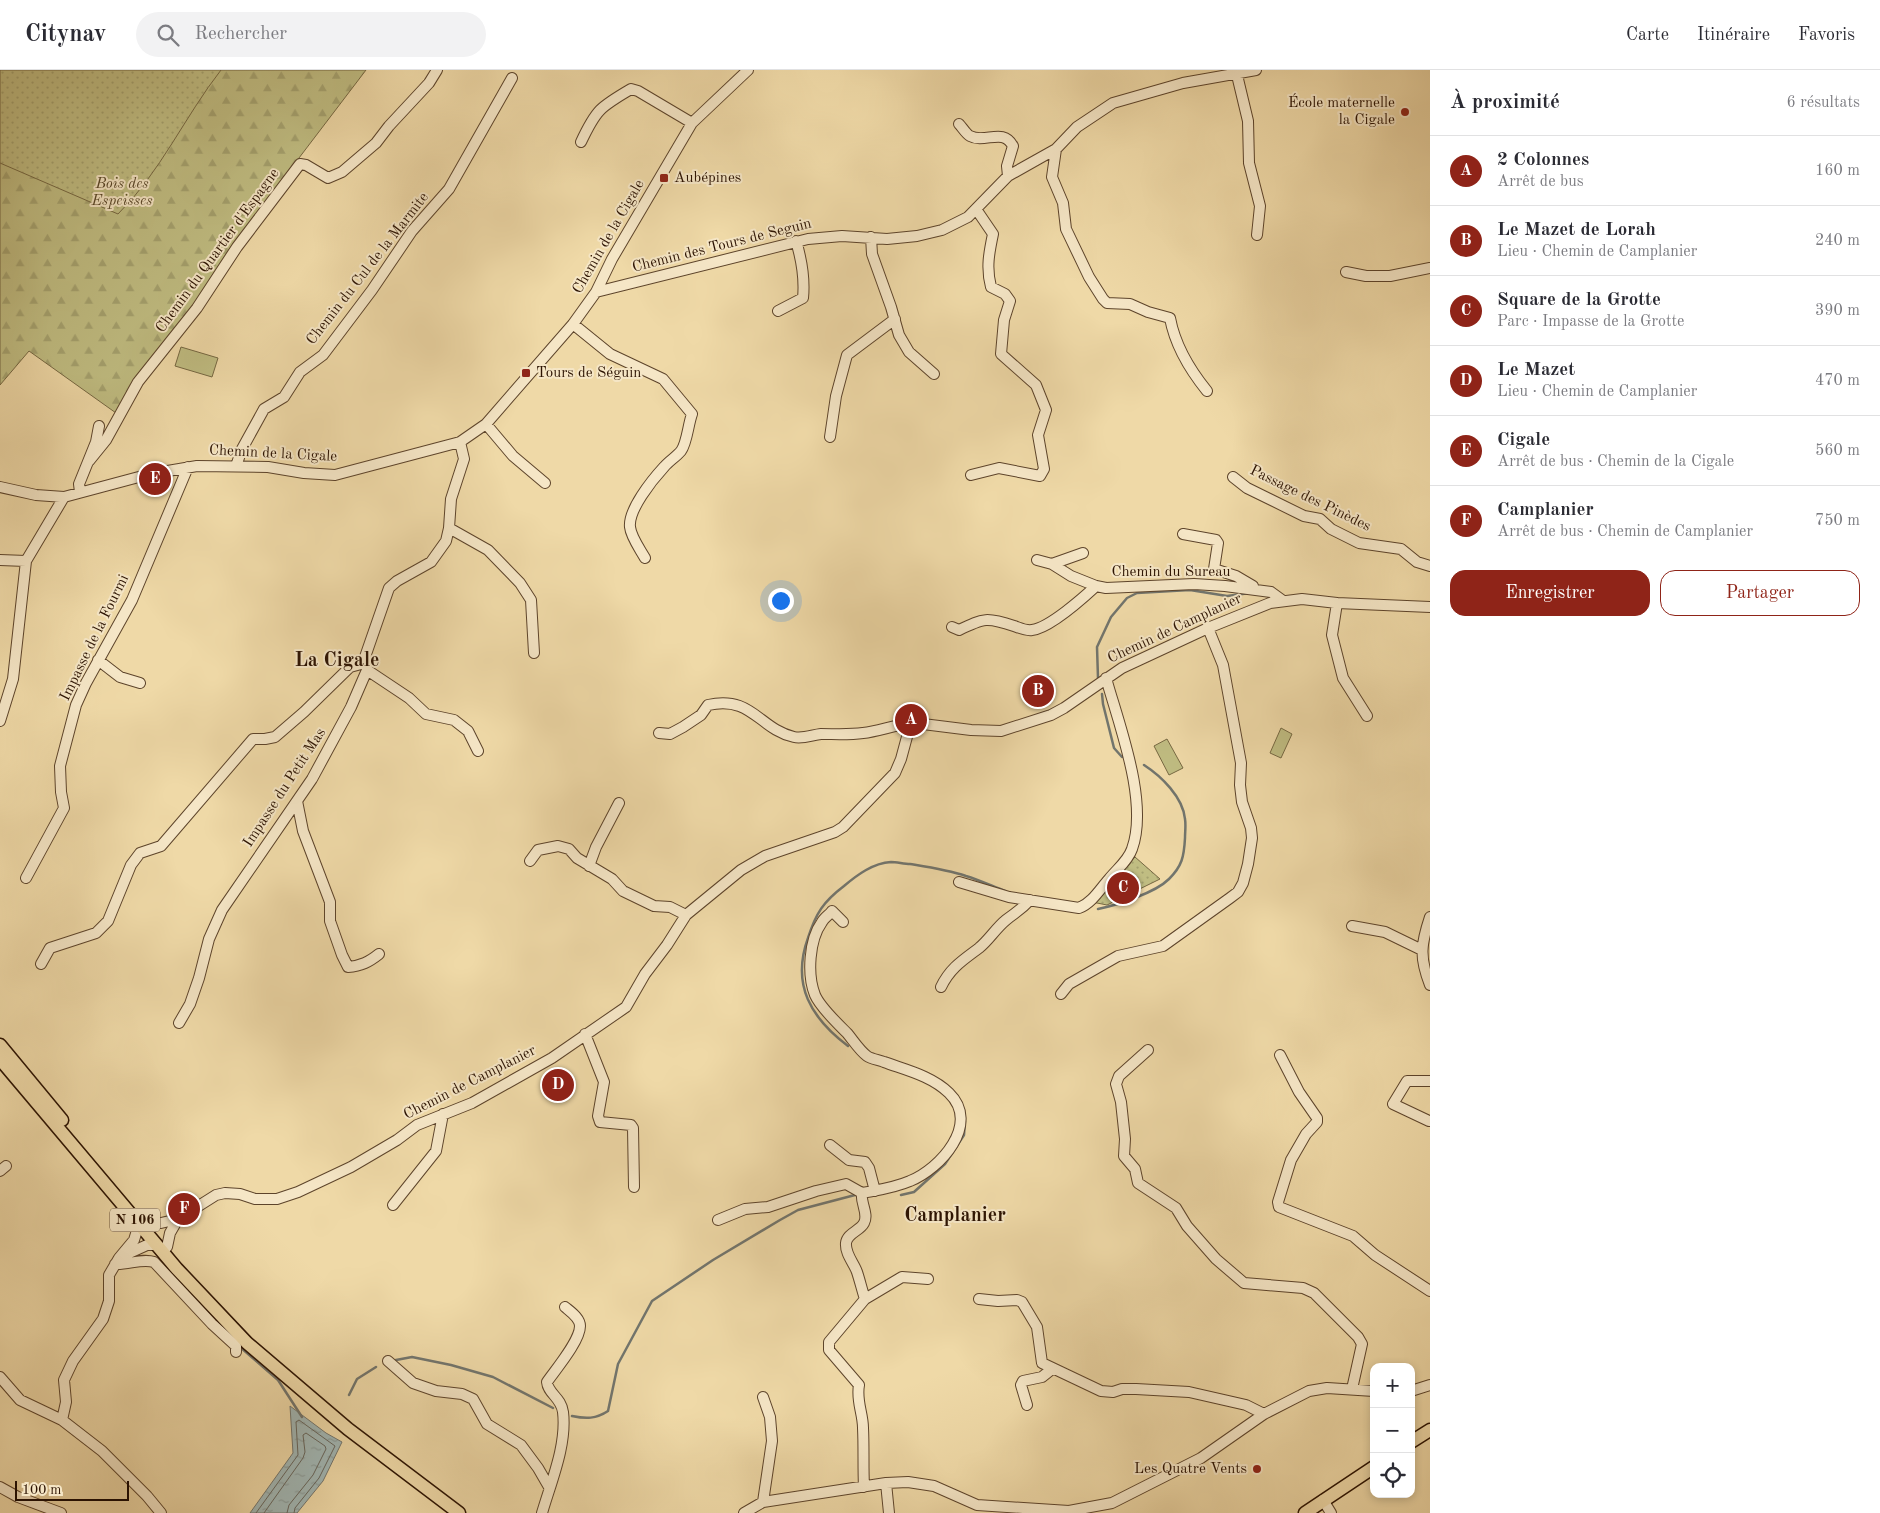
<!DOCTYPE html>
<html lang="fr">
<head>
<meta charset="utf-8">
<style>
	body { margin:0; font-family:"Old Standard TT",serif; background:#f2f2f3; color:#2b2b33 }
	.controls { position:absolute; right:15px; bottom:15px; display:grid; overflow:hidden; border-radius:10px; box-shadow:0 2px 8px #0003 }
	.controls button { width:45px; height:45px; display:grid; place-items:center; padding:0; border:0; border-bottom:1px solid #e1e1e2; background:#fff; color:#2b2b33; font:25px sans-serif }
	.scale { position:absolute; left:15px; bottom:12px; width:114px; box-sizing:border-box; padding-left:5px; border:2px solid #2c1302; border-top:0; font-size:14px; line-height:18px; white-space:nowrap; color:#2c1302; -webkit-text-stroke:4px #f5e6c6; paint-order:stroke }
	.you { position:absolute; left:780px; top:530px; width:18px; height:18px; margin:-12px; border:4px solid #fff; border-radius:50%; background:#1a73e8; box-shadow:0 0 0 8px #1a73e833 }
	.badge { display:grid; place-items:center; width:32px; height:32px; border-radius:50%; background:#8f2418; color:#fff; font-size:16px; font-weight:700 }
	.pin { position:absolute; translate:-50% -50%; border:2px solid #fff; box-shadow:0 1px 5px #0006 }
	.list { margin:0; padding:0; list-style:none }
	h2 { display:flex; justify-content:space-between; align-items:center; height:65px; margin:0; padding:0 20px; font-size:21px }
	h2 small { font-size:16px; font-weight:400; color:#7c7c81 }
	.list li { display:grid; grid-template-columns:32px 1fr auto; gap:15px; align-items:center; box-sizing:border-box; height:70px; padding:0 20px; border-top:1px solid #e1e1e2 }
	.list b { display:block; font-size:19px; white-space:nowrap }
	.list p { margin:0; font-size:16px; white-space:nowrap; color:#7c7c81 }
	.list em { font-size:16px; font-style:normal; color:#7c7c81 }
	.actions { display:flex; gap:10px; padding:15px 20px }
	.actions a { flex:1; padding:11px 0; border:1px solid #8f2418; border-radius:15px; text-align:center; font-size:18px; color:#8f2418 }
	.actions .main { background:#8f2418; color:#fff }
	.icon { flex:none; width:28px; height:28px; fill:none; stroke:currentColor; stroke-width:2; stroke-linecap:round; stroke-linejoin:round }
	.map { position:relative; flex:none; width:1430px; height:1443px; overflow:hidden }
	header { display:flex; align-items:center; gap:30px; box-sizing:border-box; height:70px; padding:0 25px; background:#fff; border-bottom:1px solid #e1e1e2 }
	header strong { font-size:24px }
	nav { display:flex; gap:28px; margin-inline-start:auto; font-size:18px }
	.search { width:350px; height:45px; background:#f2f2f3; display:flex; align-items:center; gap:12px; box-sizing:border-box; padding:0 18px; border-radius:28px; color:#7c7c81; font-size:19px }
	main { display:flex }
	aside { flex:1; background:#fff }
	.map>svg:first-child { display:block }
	.forest { fill:url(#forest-firs); stroke:#766842 }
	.park { fill:url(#park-dots); stroke:#766842 }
	.garden { fill:#c0bd82; stroke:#766842 }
	.water { fill:url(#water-ripples); stroke:#72756d }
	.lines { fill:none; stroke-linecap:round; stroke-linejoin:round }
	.shore { stroke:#66655c; stroke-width:1 }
	.stream { stroke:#72756d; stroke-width:2.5 }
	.minor-casing { stroke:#5d442b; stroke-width:12 }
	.major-casing { stroke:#2c1302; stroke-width:15 }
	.minor { stroke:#f5e6c6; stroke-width:10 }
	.major { stroke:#efd9a7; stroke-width:12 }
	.poi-dot { fill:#8f2418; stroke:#f5e6c6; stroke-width:2 }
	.labels { text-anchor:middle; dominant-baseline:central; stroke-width:4; stroke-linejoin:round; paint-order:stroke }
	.shield { fill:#f5e6c6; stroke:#68523d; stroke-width:1 }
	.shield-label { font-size:14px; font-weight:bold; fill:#2c1302 }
	.poi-label { font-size:15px; fill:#2c1302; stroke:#f5e6c6; text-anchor:end }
	.park-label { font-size:15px; font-style:italic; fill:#584628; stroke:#f5e6c6 }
	.street-label { font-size:15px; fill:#2c1302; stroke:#f5e6c6 }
	.district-label { font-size:20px; font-weight:bold; fill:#2c1302; stroke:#f5e6c6 }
</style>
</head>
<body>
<header>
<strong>Citynav</strong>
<div class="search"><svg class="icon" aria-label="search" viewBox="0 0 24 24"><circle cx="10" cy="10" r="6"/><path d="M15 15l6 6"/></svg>Rechercher</div>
<nav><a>Carte</a><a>Itinéraire</a><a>Favoris</a></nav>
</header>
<main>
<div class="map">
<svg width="1430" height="1443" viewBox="0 0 1430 1443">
	<defs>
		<pattern id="forest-firs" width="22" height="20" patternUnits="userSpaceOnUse" patternTransform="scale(1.25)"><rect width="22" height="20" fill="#c0bd82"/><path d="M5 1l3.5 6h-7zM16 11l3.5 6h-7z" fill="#a5a26f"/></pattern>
		<pattern id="park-dots" width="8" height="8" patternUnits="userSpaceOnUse" patternTransform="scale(1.25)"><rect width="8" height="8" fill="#c0bd82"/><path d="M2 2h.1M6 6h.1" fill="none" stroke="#a5a26f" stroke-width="1.8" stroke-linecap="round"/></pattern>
		<pattern id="water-ripples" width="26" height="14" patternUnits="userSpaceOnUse" patternTransform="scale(1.25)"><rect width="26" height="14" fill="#a1b7b5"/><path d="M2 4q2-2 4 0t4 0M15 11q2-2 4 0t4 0" fill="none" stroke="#8b9c9a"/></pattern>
	</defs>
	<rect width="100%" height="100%" fill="#efd9a7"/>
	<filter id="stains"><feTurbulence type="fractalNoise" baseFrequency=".004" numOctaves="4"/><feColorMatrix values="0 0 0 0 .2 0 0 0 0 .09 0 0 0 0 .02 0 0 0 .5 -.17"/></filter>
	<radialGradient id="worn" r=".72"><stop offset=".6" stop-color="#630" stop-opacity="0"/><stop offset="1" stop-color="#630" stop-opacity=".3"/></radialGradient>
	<path class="forest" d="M0,0H366L235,172L196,233L116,343L29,281L0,315Z"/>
	<path class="park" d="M0,0H221C185,46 160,103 118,144L0,93Z
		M1135,787L1160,809L1107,835L1092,832L1114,806Z"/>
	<path class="garden" d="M181,277L218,288L212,307L175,296Z
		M1281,658L1292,664L1281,688L1270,683Z
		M1167,669L1183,698L1169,705L1154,676Z"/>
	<path class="water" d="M290,1336L326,1363L342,1372L323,1411L297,1443H250L293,1383Z"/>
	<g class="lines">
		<path class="shore" d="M256,1443L298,1385L296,1352L299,1350L335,1376L319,1408L295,1438L294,1443
			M264,1443L303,1388L305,1382L303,1365L306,1363L325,1376L326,1379L313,1405L289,1435L287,1443"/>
		<path class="stream" d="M1098,608L1097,577L1111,547L1127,528L1137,523L1190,520L1227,526L1250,523
			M1102,624L1103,634L1114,678L1122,687
			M1098,839C1117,835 1155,823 1169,809C1182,796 1184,787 1185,768C1185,762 1186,755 1185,749C1183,727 1161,706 1144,695
			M848,976C811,948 791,915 808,868C816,843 823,832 844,816C857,805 873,793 891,792C897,792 904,794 910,794C928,797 948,800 966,806C979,810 992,816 1005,821
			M901,1125L914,1122L945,1094L964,1065L965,1051
			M240,1277L278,1310L302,1347
			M396,1290L412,1287L451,1295L493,1307L553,1338
			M349,1325L357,1309L376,1297
			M572,1346C586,1349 596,1349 608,1341L618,1294L652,1231L713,1190L780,1150L798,1140L855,1125"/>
		<g class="minor-casing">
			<path id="minor" d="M1237,5L1248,51L1249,93L1260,136L1257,165
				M959,54C962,57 966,64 970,66C985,74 1003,57 1013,76L1007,96L1008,106
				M581,72C596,40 600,37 631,19L638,21L692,53
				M1056,79L1052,107L1063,133L1066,159L1089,207L1103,229L1107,233L1130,234L1148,242L1170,248C1175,275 1190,300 1207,321
				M871,167L872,184L891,237L899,265L909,282L934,304
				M1346,202L1366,206H1390L1430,198
				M596,222L808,169L842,166L887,169L917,166L942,160L968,147L1008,106L1056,79L1077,57L1113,33L1183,13L1256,0
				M778,241L803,228C805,208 802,191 796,171
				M573,254L610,284L663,309L692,344C688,355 687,373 681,381C676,387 669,391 664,397C652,410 628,440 630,457C631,467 640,479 645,488
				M486,354L513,386L545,413
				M830,367L836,326L847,285L895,249
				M89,391L106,370L138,312L197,238L237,177L300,94L306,95L328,108L342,102L376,73L389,56L429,13L437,0
				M236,396L242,379L264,339L284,327L300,302L323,285L372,220L412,161L449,119L512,8
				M971,405L999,398L1040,406L1044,399L1038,365L1046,340L1036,315L1001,284L1004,250L1010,231L1005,224L991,217C986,198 989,183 993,164L976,139
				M1233,407L1247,418L1304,446L1320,449L1331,459L1359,473L1401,479L1417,492L1430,496
				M0,417L36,425L64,427L150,404L197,396L268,397L304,403L335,405L460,372L486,354L573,254L596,222L612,189L692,53L748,0
				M80,422L79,414L96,372L99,356
				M449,458L488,480L520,513L531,530L534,583
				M1183,464L1216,470L1218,473L1214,499L1236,506L1253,516
				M0,490L26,491L64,427
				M1037,490L1052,494L1071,506L1096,516L1106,518L1194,514L1225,516L1271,522L1282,530
				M1052,494L1083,483
				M1337,533L1332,565L1343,608L1367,646
				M952,557L959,560C984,548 987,547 1014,556C1020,558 1026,561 1032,560C1049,558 1083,528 1096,516
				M98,590L120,607L140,613
				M367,600L409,628L426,644L454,650L468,661L478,681
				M0,651L13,609L26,491
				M659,663L670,664L683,657L701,645L708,635C752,625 759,659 794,667C803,669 812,665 821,664C835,664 849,665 863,663C880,661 897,654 915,653
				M297,731L303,761L330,832V851L342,885L348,897C361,896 369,892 379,884
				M530,791L538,780L558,776L569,779L577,788L612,809L623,821L654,836L670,837L686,845
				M589,796L596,777L619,733
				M26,808L64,738L61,722L60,696L76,635L86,613L132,530L188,397
				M959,812L1009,827L1079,838C1092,833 1100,819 1109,809C1117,799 1128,791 1132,779C1149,732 1119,655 1106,608
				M1430,847C1421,874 1419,887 1430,915
				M843,852L832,841C829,845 824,848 822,852C809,870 807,905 815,925C820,937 837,953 847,963C853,970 859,980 867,986C871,989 879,990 884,992C906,1000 932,1006 949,1023C981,1054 940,1099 910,1111C894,1118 878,1120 862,1123C860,1132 869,1144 864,1153C860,1161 847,1163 846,1173C845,1184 854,1193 857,1202C860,1211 862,1220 865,1229
				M1352,856L1385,862L1422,880
				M41,894L50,878L96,863L108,851L131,795L140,783L161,776L253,669H265L275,667L304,642L350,597L365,593
				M941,917C950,898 963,890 979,878C989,870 996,858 1006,850C1016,842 1021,840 1030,830
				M1061,924L1069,914L1118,886L1163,876L1230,828L1238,822L1243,813L1248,794L1252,768L1251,758L1242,732L1240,715L1241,693L1223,595L1208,558
				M179,953L190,934L199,908L209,869L222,840L312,709L351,637L367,600L365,587L389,518L397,511L431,492L446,471L449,458L451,429L464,389L460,372
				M585,964L604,1012L598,1046L600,1052L631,1055L633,1058L634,1117
				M1148,980L1119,1006L1116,1014L1121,1032L1125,1069L1124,1086L1135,1099L1138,1113L1176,1138L1187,1156L1216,1189L1244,1213L1303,1218L1314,1223L1358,1267L1362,1274L1352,1319
				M1280,985L1299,1022L1317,1048V1052L1306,1064L1291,1090L1278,1132L1279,1137L1353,1166L1375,1185L1430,1221
				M1429,1051L1393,1034L1407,1011H1430
				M830,1075L849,1090L865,1092L869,1098L875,1121
				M0,1101L6,1096
				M393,1135L436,1081L443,1044
				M718,1150L745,1139L768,1137L816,1121L846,1114L862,1123
				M147,1153H161L178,1149L216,1125L225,1123L240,1124L255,1129H277L298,1122L351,1097L397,1070L417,1055L472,1033L552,988L626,937L645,904L667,875L686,845L741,800L765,786L835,762L843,757L895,703L901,689L908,663L915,653L971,660L1001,661L1051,645L1064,638L1122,598L1208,558L1270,533L1302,529L1337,533L1430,537
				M167,1177L170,1163L178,1149
				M125,1185L147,1175H157
				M115,1194C128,1195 142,1188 154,1192L212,1254L236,1276V1282
				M979,1229L998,1231L1017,1230L1022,1232L1037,1257L1042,1293L1101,1321L1113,1322L1122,1319H1136L1189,1322L1246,1335L1264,1344
				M388,1291L413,1313L436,1321L462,1324L473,1329L487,1354L521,1375L538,1398L549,1417
				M0,1307L20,1330L62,1350L102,1381L147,1426L161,1443
				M1411,1321L1430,1315
				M763,1327L770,1347L772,1371L763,1432
				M1027,1335L1021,1315L1023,1311L1042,1307L1052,1299
				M62,1350L66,1332L64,1310L73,1291L103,1249L109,1231V1205L119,1188L134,1170L139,1154
				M886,1413L889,1443
				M0,1417L18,1427L61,1443
				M864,1417C863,1397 864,1378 863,1358C863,1343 856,1331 859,1315L829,1280V1272L865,1229L902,1207L928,1209
				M1323,1430L1331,1443
				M542,1443C551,1412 567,1375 563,1342C561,1327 548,1324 547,1312C556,1299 580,1271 580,1256C580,1248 571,1242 565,1237
				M744,1443L763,1432L886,1413L908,1412L934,1416L977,1435L1069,1441L1112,1433L1201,1388L1264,1344L1309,1321L1327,1318L1374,1321"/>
		</g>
		<g class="major-casing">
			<path id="major" d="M0,975L62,1050
				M0,989L177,1199L247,1273L348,1359L459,1443
				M1411,1372L1430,1360
				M1305,1443L1374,1397"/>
		</g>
		<use href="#minor" class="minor"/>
		<use href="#major" class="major"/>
	</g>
	<g class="poi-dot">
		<circle cx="1405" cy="42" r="5"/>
		<rect x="659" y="103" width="10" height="10" rx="2.5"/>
		<rect x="521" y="298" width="10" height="10" rx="2.5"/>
		<circle cx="1257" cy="1399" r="5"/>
	</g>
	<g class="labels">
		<rect class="shield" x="110" y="1138.5" width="50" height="23" rx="4"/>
		<g class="shield-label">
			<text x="135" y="1150">N 106</text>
		</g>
		<g class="poi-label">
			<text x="1395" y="33">École maternelle<tspan x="1395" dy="17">la Cigale</tspan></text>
			<text x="674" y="108" text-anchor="start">Aubépines</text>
			<text x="536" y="303" text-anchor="start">Tours de Séguin</text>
			<text x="1247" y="1399">Les Quatre Vents</text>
		</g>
		<g class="park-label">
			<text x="122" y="114">Bois des<tspan x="122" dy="17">Espeisses</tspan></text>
		</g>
		<g class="street-label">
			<text transform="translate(609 167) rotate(-60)">Chemin de la Cigale</text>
			<text transform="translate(722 176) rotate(-14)">Chemin des Tours de Seguin</text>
			<text transform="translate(218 181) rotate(-54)">Chemin du Quartier d'Espagne</text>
			<text transform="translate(368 199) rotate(-52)">Chemin du Cul de la Marmite</text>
			<text transform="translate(273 384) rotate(3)">Chemin de la Cigale</text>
			<text transform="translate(1310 429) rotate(26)">Passage des Pinèdes</text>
			<text x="1171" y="502">Chemin du Sureau</text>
			<text transform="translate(1175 559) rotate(-25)">Chemin de Camplanier</text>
			<text transform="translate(95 568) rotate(-64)">Impasse de la Fourmi</text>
			<text transform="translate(285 718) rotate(-57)">Impasse du Petit Mas</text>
			<text transform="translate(470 1013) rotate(-27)">Chemin de Camplanier</text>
		</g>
		<g class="district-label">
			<text x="337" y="591">La Cigale</text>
			<text x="955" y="1146">Camplanier</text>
		</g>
	</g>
	<rect width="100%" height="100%" filter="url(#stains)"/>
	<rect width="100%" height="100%" fill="url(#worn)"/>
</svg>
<div class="controls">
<button>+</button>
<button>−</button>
<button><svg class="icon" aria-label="locate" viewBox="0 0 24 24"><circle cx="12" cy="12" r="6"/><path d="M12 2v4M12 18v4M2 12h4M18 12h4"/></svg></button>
</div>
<div class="scale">100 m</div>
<div class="you"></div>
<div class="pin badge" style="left:911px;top:650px">A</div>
<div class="pin badge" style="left:1038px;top:621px">B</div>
<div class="pin badge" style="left:1123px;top:818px">C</div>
<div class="pin badge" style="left:558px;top:1015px">D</div>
<div class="pin badge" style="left:155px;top:409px">E</div>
<div class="pin badge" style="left:184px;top:1139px">F</div>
</div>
<aside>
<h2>À proximité<small>6 résultats</small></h2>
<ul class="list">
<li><span class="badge">A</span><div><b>2 Colonnes</b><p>Arrêt de bus</p></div><em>160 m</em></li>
<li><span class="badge">B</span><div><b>Le Mazet de Lorah</b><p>Lieu · Chemin de Camplanier</p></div><em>240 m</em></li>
<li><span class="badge">C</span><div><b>Square de la Grotte</b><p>Parc · Impasse de la Grotte</p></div><em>390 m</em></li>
<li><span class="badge">D</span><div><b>Le Mazet</b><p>Lieu · Chemin de Camplanier</p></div><em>470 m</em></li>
<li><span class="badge">E</span><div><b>Cigale</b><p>Arrêt de bus · Chemin de la Cigale</p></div><em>560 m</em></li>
<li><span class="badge">F</span><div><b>Camplanier</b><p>Arrêt de bus · Chemin de Camplanier</p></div><em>750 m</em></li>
</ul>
<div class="actions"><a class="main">Enregistrer</a><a>Partager</a></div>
</aside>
</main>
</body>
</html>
